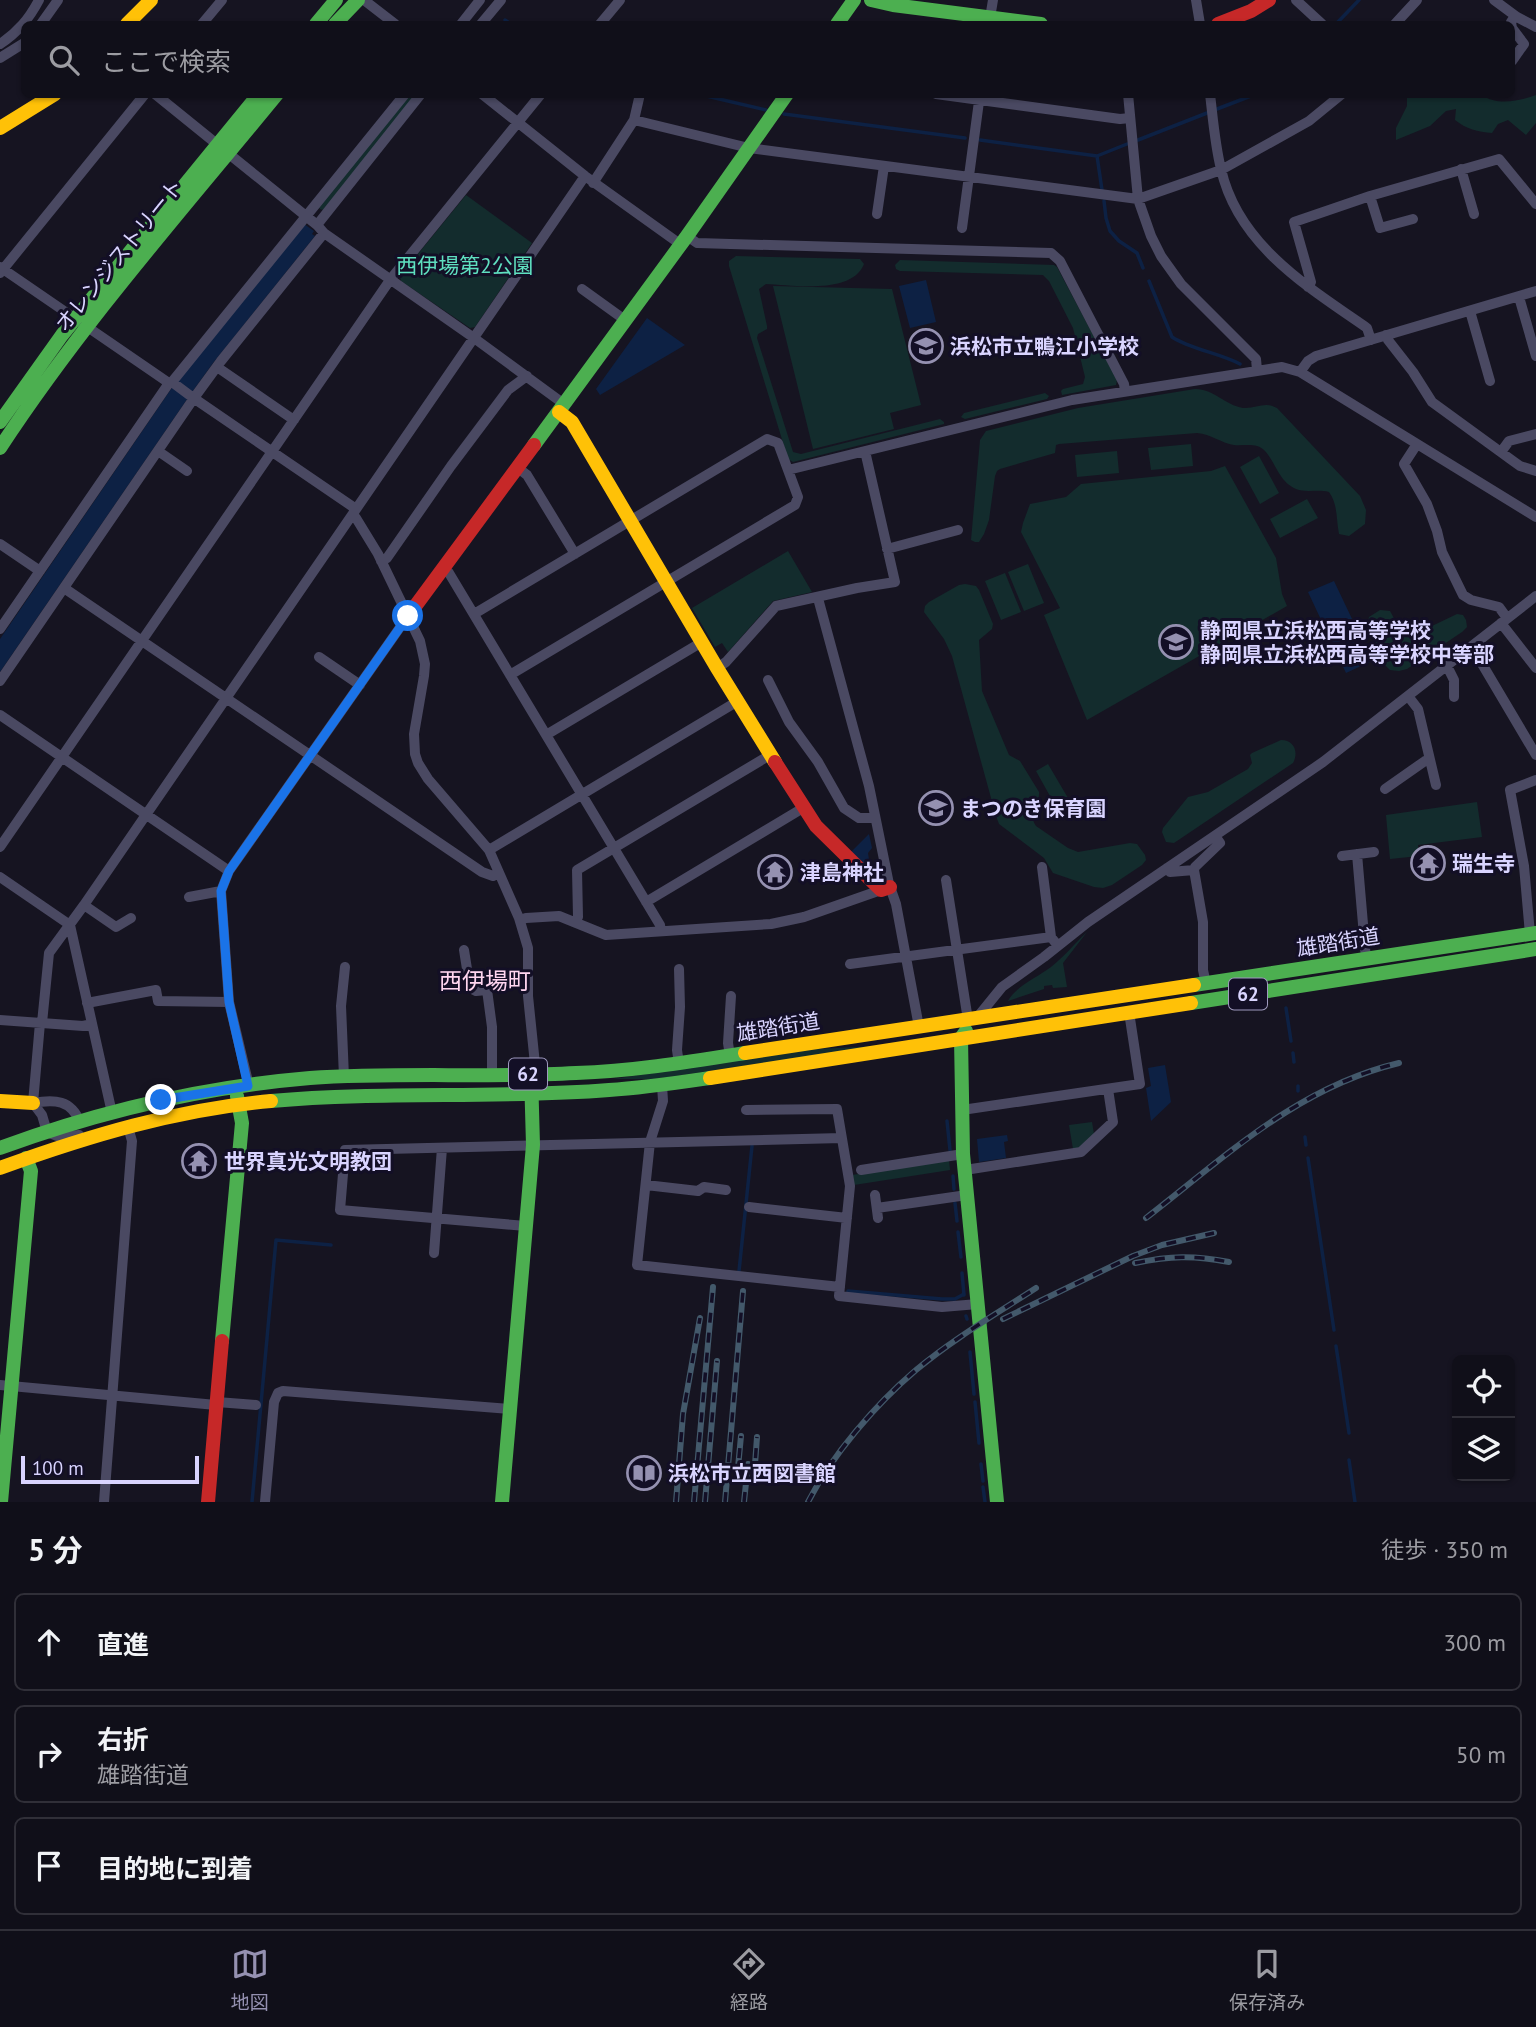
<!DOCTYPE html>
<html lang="ja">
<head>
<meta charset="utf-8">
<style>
	body { margin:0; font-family:"PT Sans","Noto Sans JP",sans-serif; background:#1e1d26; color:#f1f3f6 }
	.controls { position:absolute; right:21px; bottom:21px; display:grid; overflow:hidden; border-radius:10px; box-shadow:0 2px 5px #0004 }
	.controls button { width:63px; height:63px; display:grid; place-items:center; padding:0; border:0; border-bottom:2px solid #302f38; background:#100f19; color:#f1f3f6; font:35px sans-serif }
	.scale { position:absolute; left:21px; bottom:18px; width:178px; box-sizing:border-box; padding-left:7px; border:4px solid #d9d4ff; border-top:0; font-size:19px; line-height:24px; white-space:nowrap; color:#d9d4ff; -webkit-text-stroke:5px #130f26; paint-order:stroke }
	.stop { position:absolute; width:21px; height:21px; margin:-16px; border:5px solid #1a73e8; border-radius:50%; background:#fff }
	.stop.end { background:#1a73e8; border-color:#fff; box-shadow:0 2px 7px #0008 }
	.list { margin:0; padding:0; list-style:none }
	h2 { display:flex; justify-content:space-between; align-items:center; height:91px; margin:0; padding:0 28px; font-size:30px }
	h2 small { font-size:23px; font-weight:400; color:#9c9ca2 }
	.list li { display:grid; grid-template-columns:46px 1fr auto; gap:21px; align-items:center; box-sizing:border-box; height:98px; margin:0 14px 14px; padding:0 14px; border:2px solid #302f38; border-radius:10px }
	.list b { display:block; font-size:26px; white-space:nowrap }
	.list p { margin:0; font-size:23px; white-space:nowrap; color:#9c9ca2 }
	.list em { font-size:23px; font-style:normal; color:#9c9ca2 }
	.icon { flex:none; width:38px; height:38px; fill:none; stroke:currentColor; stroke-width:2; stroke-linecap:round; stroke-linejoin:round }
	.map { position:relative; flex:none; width:1536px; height:1502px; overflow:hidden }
	.search { position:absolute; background:#100f19; box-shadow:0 2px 5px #0004; left:21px; right:21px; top:21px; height:77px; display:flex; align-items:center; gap:18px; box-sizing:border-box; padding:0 24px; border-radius:10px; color:#9c9ca2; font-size:26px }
	.sheet { height:427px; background:#100f19 }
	nav { display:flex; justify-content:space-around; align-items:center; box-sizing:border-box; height:98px; border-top:2px solid #302f38; background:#100f19; font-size:19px; color:#9c9ca2 }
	nav a { display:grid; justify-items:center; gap:4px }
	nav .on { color:#9591b1 }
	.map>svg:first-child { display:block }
	.green { fill:#132c2d }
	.water { fill:#0d2144 }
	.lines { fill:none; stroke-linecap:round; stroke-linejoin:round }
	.stream { stroke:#0d2144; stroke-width:3.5 }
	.street { stroke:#4a4962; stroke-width:10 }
	.fast { stroke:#4caf50; stroke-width:14 }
	.slow { stroke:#ffc107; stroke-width:14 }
	.jam { stroke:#c62828; stroke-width:14 }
	.rail-casing { stroke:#43596b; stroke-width:6 }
	.rail { stroke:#130f26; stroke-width:3.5; stroke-dasharray:10; stroke-linecap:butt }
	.route { stroke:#1a73e8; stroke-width:9 }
	.labels { text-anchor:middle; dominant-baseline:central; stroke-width:6; stroke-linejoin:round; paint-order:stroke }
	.shield { fill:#130f26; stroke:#9e99be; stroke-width:2 }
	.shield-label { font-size:19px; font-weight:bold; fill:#d9d4ff }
	.street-label { font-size:21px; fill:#d9d4ff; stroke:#130f26 }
	.park-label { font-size:21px; fill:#5fe0c0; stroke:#130f26 }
	.poi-label { font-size:21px; font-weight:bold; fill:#d9d4ff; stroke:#130f26; text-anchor:start }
	.neighbourhood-label { font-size:23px; fill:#ffd6f0; stroke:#130f26 }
</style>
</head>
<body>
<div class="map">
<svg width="1536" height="1502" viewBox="0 0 1536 1502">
	<rect width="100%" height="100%" fill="#161421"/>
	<path class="green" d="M409,95H416L323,210L320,209L319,207Z
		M1407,95H1482C1497,106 1520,101 1536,95V123L1526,135L1508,120L1498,124L1492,133C1478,132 1466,129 1455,120L1456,109L1446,111L1430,126L1396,140V128L1407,106Z
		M466,195L532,243L475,327L470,328L401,281L400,276Z
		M736,256L860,259L864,264C852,295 792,285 766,284L759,289L767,326V329L758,334L757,338L793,452L801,454L940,419L944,422V424L793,462L788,459L729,266V261Z
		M900,260L1054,265L1057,267L1117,380L1116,385L1062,395L1061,391L1063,389L1083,384L1085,377L1073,328L1049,281L1043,275L900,271L896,269L895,265Z
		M773,286L892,289L921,405L890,413L894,429L813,449Z
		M1195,389C1214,389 1225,405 1243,408C1256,409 1265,401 1277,408L1360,496L1366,510L1365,524L1349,536L1339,534C1336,519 1338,504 1329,492C1318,489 1306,493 1296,489C1279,482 1276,463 1265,451C1257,442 1245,446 1234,445C1221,443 1211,434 1197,433L1059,444L1056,445L1055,453L1000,469L997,471L995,476L989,520L984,534L979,542H975L971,540L980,440L986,431L1078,408Z
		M1045,393L1049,396L1047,399L965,419L961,417L964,413Z
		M1191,444L1193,466L1151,470L1148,448Z
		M1117,451L1119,473L1077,477L1075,455Z
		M1259,456L1279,493L1260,504L1240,467Z
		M1225,466L1276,558L1282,594L1287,606L1087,720L1044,615L1060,608L1021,532L1023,523L1030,504L1066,497L1081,484L1211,471Z
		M1307,499L1318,518L1280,538L1270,519Z
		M788,551L812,592L773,601L728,652L722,643L715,647L692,608Z
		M1028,564L1044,603L1024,611L1008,572Z
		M1005,573L1021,612L1001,620L985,581Z
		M965,584L976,586L979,590L993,624L992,629L979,640L982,691L1009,755L1020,761L1039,792C1040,805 1026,811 1036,826L1068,848L1078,852L1130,843L1137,844L1145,855L1146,860L1142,865L1112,885L1103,888L1094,887L1053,873L1044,858L999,824L996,816L952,656L944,639L924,612L925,606L929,602L959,585Z
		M1380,610L1390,611L1402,633L1409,637L1457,614L1463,615L1466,620L1467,627L1462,632L1407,669L1399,671L1390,670L1384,664L1367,627L1369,617Z
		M1281,740C1294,740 1299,752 1293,763L1174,843L1166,842L1162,832L1163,828L1188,797L1208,792L1248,769L1252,763L1250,755L1252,753Z
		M1048,764L1068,798L1055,805L1036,771Z
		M1477,802L1482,837L1418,845L1419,856L1390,859L1386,815Z
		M1087,932L1063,963L1067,987L1053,988L1052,985L1044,986V989L1008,1001C1016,986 1038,977 1051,967C1064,957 1075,943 1087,932Z
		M878,1046L655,1079H613L815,1049Z
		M1092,1122L1094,1134L1079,1148L1073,1149L1069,1125Z
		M949,1160L950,1170L854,1185L852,1175Z"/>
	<path class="water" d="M304,224L314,231L312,234L315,236L213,363L190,395L0,672V639L171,389Z
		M926,280L936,322L910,328L899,286Z
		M647,318L685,345L600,395L596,389Z
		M1334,581L1372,661L1346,673L1308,592Z
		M869,834L872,848L868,853L870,866L868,868L851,852Z
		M1165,1065L1171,1102L1151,1121L1146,1088L1151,1086L1148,1068Z
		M1007,1135L1008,1141L1004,1142L1006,1158L979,1162L977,1139Z"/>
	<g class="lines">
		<path class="stream" d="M505,20L511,24
			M1336,24L1359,0
			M698,94L766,110
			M1217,109L1256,94
			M784,114L965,138
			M980,140L1097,156L1127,144
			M1138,140L1207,113
			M1097,156L1102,190
			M1104,201L1106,218L1110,231L1119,241L1137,253L1143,268
			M1149,281L1172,337C1190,349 1219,353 1240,364
			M1286,1008L1291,1041
			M1293,1053L1294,1062
			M1298,1086V1091
			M947,1121L950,1150
			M1305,1137L1306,1145
			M1308,1158L1334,1330
			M953,1176L954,1189
			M955,1203L957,1221
			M958,1232L961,1257
			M739,1271L752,1146
			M962,1273L964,1295
			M848,1291L942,1299H955L964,1294
			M966,1316L967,1319
			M1336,1346L1349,1433
			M970,1352L974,1394
			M975,1402L979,1443
			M1349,1460L1355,1502
			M981,1464L983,1481
			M983,1487L985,1502
			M252,1502L276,1240L331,1245"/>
		<path class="street" d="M364,0L395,24
			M1196,0L1200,24
			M1296,0L1322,24
			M1494,0L1517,17L1536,27
			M41,24L58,0
			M202,24L222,0
			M461,24L480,0
			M481,24L501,0
			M600,24L620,0
			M989,24L993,0
			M1395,24L1417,0
			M0,44C18,32 29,19 39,0
			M0,58L24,43
			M1512,61L1524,44L1512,28L1511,22L1515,16
			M155,94L218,145
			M482,94L585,176L680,244
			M936,94L1120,119L1130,118
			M1128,94L1138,199L1151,236L1161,256L1181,284L1256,359L1257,370
			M1210,94C1213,119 1215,145 1221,169C1238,245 1308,287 1367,328L1371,340
			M634,120L749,148L1138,199L1221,170L1309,121L1342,94
			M229,154L317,225L324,233L474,338L564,404
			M1461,169L1474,214
			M593,183L634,120L640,94
			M1370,196L1380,228L1413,219
			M877,214L884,166
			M317,225L421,94
			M962,228L980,94
			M687,236L697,243L1051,253L1060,261L1124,384L1125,391
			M0,267L169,383
			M0,273L145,94
			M1308,287L1311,282L1294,222L1370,196L1499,159L1536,204
			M582,289L625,320
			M1519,297L1536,356
			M1470,311L1490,381
			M1386,335L1388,340L1413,372L1432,402L1513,461L1520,466L1536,471
			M217,367L294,420
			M1300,372L1308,361L1316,356L1536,291
			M172,382L405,94
			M1417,444L1404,464L1427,504L1437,531L1442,552L1463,595L1471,600L1499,607L1507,618
			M158,451L187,471
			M1501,452L1509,441L1536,434
			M518,468L527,475L575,554
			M788,470L1072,400L1282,367L1300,372L1536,517
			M352,515L356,518L378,554L420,641L425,664L424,676L414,734L415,754L418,763L428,779L489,850L519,918L528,948V996L535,1064L531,1074
			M0,544L40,571
			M887,549L958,530
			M381,561L387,558L451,466L508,390L527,376
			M444,569L449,573L660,925L661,931
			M64,588L482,872L493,876L499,873
			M819,602L869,786L889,884L896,904L919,1027
			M474,614L767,439L778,443L798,497L795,505L510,675
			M1501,623L1536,668
			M0,629L169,383L172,382L192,397L356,509
			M1472,647L1536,755
			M319,657L360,685
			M1447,666L1454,680V697
			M717,668L726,662L776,606L857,588L895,582L865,451
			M768,680L789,722L818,762L844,808L859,818H875
			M0,681L194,398L221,361L324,233
			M1408,696L1418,709L1436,785
			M0,715L229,871
			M546,735L702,642
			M1385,789L1425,761L1430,760
			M0,847L390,280L541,94
			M489,850L738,701
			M1357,854L1366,959
			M1342,856L1374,852
			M1042,867L1051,937
			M1167,868L1170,872L1194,870
			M0,877L70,925L112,1113
			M946,880L968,1020
			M189,897L221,891
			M646,902L803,808
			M84,905L116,927L131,918
			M520,920L526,918L559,916L606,935L771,924L804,917L881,890
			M575,922L578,917L577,870L770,755
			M1530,934L1524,866L1510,790L1536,780
			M464,950L470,988L476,991L487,990L492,1027V1074
			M850,964L1051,937L1058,946
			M679,969L680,1007L677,1050L679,1064
			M1206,984L1203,970V922L1194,870L1195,867L1220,843L1215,836
			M87,1003L156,990L158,1001L229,1002
			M976,1019L1002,987L1044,957L1088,922L1323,762L1536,596
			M0,1020L83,1026L92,1024
			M42,1023L49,953L84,905L585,176
			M730,1056L728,1043L731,996
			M344,1077L341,1006L345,967
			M662,1085L663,1101L650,1142L637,1265L840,1287
			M249,1086L229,1002L221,891L229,871L408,616
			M33,1103L42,1115L47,1132L60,1137L79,1135
			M33,1103L40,1023
			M33,1103C55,1099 71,1100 80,1122
			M746,1110L837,1109L850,1186L839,1296L942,1307L978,1304
			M962,1110L1140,1084L1129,1012
			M861,1170L963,1154
			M965,1170L1081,1152L1113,1122L1108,1089
			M646,1185L698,1191L704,1187L726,1190
			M875,1195L878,1218
			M749,1207L847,1218
			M877,1208L967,1195
			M526,1226L340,1210L345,1150L842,1138
			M434,1253L442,1148
			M0,1385L216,1405
			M217,1402L256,1405
			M104,1502L132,1141L128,1127
			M265,1502L274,1402L278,1393L283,1391L510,1409"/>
		<path class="fast" d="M871,0L893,5L1041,24
			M316,24L336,0
			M335,24L358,0
			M837,24L854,0
			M0,422L62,335L259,94
			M534,445L687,236L787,94
			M0,448C82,323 182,210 277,94
			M1194,985L1536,933
			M1191,1003L1536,949
			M966,1031L961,1038L963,1154L997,1502
			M271,1101C384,1091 497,1099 609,1090C643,1088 676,1083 710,1078
			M0,1148C100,1111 203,1087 310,1078C398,1072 487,1078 576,1073C633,1071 688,1062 745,1053
			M222,1341L242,1123L237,1096
			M1,1502L31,1171L26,1158
			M502,1502L533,1145L531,1074"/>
		<path class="slow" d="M127,24L151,0
			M0,128L55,94
			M559,412L572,422L717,668L775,762
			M745,1053L1194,985
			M710,1078L1191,1003
			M0,1101L33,1103
			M0,1168C88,1136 178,1109 271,1101"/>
		<path class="jam" d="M1218,24L1251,11L1269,0
			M408,616L534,445
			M775,762L816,826L881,890L890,887
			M208,1502L222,1341"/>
		<g class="rail-casing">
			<path id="rail" d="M1146,1218C1226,1156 1298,1087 1399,1063
				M1135,1263C1170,1256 1193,1255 1229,1262
				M1003,1319L1133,1256L1162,1245L1214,1233
				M737,1478L741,1436
				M754,1478L757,1437
				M676,1502L683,1414L700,1318
				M694,1502L713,1287
				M705,1502L717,1361
				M725,1502L743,1291
				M744,1502L748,1464
				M808,1502C832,1455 876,1404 916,1370C953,1339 996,1314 1036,1288"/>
		</g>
		<use href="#rail" class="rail"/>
	</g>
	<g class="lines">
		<path class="route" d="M161,1100L248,1086L229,1002L221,891L229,871L408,616"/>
	</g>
	<defs>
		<g id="school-ring" transform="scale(1.75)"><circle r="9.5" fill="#130f26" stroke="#9591b1" stroke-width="1.5"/><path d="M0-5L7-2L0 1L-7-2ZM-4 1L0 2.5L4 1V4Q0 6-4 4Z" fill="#9591b1"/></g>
		<g id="temple-ring" transform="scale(1.75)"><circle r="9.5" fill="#130f26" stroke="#9591b1" stroke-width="1.5"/><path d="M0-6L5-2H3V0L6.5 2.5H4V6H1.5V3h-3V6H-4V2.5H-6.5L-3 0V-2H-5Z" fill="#9591b1"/></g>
		<g id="library-ring" transform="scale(1.75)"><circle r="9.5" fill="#130f26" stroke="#9591b1" stroke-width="1.5"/><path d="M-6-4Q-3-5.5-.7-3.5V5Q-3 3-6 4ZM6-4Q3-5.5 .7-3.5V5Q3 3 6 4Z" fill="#9591b1"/></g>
	</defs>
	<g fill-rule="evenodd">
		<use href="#school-ring" x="926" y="346"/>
		<use href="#school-ring" x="1176" y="642"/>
		<use href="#school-ring" x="936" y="808"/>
		<use href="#temple-ring" x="1428" y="863"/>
		<use href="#temple-ring" x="775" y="872"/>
		<use href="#temple-ring" x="199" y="1161"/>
		<use href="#library-ring" x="644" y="1473"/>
	</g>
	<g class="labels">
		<g class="shield">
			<rect x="1229" y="978.5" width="38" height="31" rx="5"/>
			<rect x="509" y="1058.5" width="38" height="31" rx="5"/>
		</g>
		<g class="shield-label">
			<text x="1248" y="994">62</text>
			<text x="528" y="1074">62</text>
		</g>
		<g class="street-label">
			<text transform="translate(119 255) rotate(-51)">オレンジストリート</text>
			<text transform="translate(1338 942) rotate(-9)">雄踏街道</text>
			<text transform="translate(778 1027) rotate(-9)">雄踏街道</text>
		</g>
		<g class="park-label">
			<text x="465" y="265">西伊場第2公園</text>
		</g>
		<g class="poi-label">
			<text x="950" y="346">浜松市立鴨江小学校</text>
			<text x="1200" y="630">静岡県立浜松西高等学校<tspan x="1200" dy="24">静岡県立浜松西高等学校中等部</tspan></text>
			<text x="960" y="808">まつのき保育園</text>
			<text x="1452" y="863">瑞生寺</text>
			<text x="800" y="872">津島神社</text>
			<text x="224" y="1161">世界真光文明教団</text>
			<text x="668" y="1473">浜松市立西図書館</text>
		</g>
		<g class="neighbourhood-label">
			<text x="485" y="980">西伊場町</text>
		</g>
	</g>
</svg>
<div class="controls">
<button><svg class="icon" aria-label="locate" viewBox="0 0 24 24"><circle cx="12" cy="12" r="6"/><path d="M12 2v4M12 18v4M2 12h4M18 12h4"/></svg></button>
<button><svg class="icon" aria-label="layers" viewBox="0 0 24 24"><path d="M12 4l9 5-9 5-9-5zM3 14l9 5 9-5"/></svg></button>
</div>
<div class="scale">100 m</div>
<div class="stop" style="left:408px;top:616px"></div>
<div class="stop end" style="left:161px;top:1100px"></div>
<div class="search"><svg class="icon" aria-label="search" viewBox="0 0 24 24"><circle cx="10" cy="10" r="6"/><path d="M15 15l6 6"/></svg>ここで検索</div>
</div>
<section class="sheet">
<h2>5 分<small>徒歩 · 350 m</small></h2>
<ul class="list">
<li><svg class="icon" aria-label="ahead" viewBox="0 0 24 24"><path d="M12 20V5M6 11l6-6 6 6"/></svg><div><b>直進</b></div><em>300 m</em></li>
<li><svg class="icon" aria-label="right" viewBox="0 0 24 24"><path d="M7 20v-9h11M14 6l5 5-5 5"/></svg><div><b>右折</b><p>雄踏街道</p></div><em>50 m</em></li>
<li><svg class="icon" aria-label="arrive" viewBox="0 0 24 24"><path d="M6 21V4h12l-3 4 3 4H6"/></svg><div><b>目的地に到着</b></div></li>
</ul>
</section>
<nav>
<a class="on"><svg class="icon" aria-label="map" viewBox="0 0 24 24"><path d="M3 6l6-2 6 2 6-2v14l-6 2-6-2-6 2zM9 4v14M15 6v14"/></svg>地図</a>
<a><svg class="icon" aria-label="directions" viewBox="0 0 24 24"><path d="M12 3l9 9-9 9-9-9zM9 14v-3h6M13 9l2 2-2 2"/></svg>経路</a>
<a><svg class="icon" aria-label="saved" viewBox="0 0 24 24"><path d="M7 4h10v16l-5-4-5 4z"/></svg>保存済み</a>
</nav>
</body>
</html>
